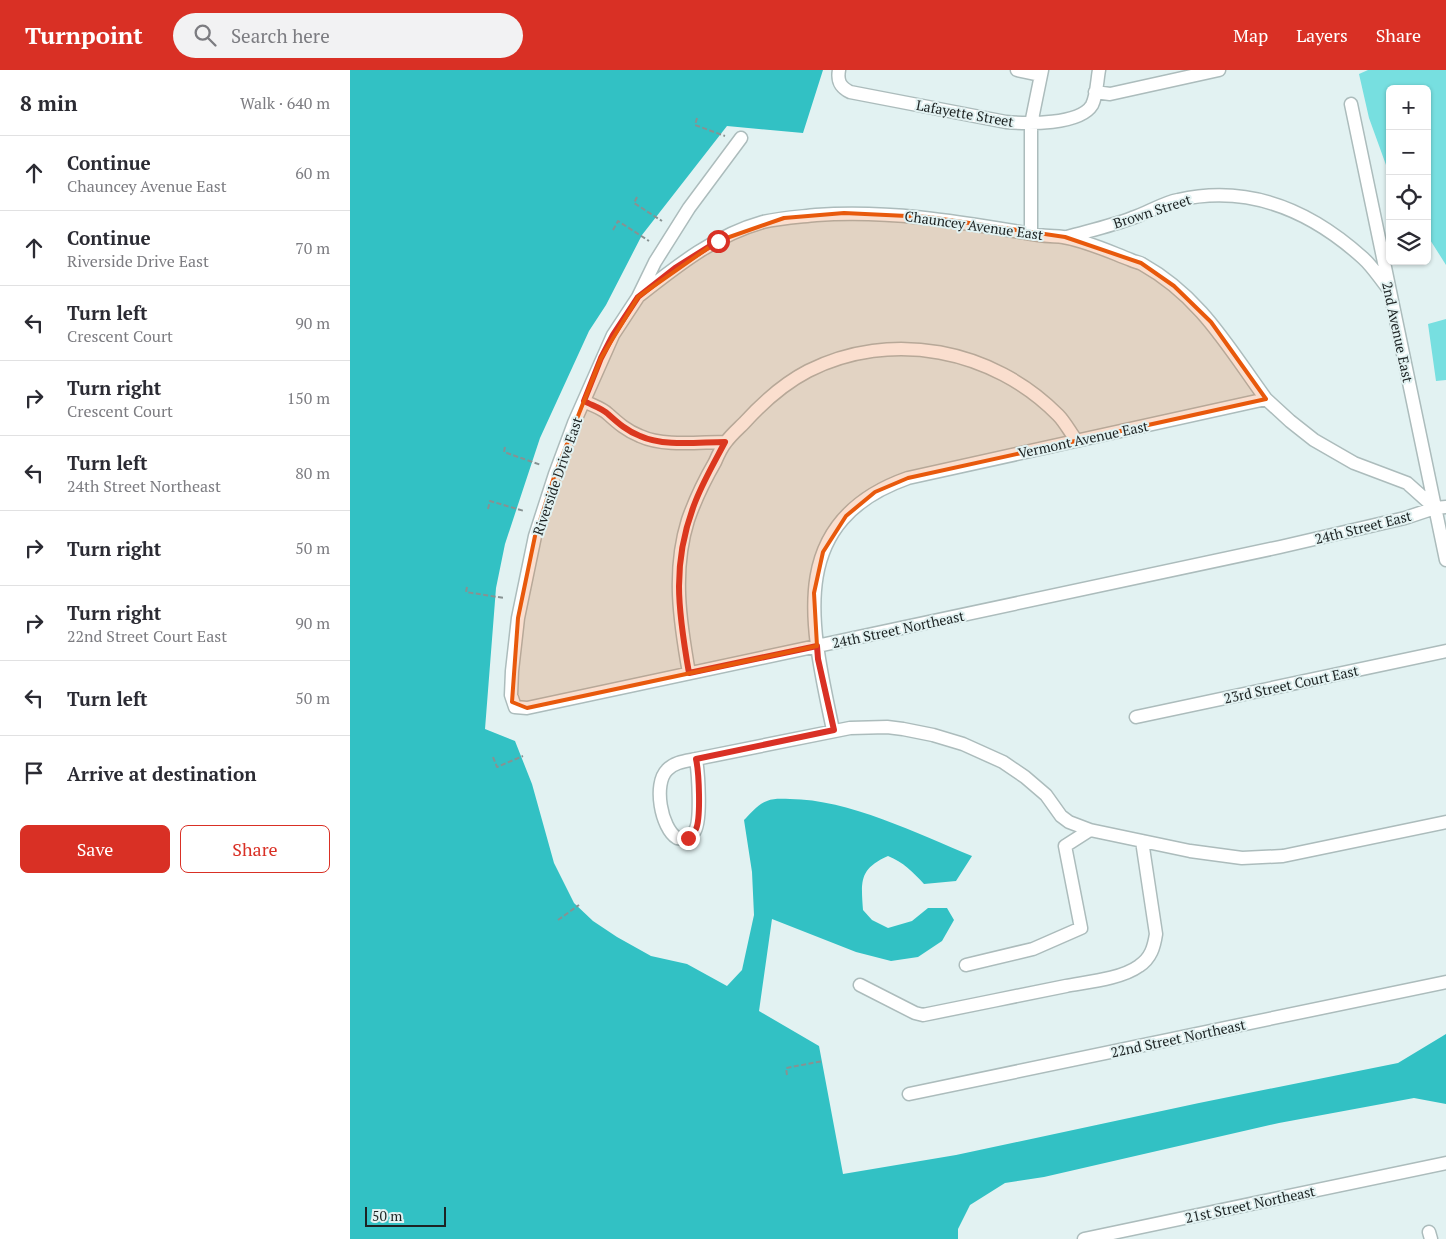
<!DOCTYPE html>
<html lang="en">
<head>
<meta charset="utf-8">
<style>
	body { margin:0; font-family:"PT Serif",serif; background:#f2f2f3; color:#2b2b33 }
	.controls { position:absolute; right:15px; top:15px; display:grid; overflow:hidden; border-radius:8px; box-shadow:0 1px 4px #0004 }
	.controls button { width:45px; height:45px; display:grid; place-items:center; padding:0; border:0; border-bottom:1px solid #e1e1e2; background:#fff; color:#2b2b33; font:25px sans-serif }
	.scale { position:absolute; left:15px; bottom:12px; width:81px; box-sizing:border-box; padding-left:5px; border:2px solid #1d2323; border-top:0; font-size:14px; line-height:18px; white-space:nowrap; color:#1d2323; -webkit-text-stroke:4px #e2f2f2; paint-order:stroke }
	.stop { position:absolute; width:15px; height:15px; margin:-11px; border:4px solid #d93025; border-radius:50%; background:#fff }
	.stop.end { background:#d93025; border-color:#fff; box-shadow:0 1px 5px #0008 }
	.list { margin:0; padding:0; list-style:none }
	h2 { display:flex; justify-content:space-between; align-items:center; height:65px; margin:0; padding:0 20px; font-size:21px }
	h2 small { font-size:16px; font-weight:400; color:#7c7c81 }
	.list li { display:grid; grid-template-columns:32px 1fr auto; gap:15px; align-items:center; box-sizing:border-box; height:75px; padding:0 20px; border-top:1px solid #e1e1e2 }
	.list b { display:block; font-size:19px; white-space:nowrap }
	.list p { margin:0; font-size:16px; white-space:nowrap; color:#7c7c81 }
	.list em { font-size:16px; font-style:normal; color:#7c7c81 }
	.actions { display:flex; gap:10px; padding:15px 20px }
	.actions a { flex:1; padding:11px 0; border:1px solid #d93025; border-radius:8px; text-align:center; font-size:18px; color:#d93025 }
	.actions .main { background:#d93025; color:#fff }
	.icon { flex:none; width:28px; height:28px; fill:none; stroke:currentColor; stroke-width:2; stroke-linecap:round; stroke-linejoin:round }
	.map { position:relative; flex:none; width:1096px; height:1169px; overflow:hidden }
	header { display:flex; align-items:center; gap:30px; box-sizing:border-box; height:70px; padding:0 25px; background:#d93025; color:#fff }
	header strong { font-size:24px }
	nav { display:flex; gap:28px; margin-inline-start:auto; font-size:18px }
	.search { width:350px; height:45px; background:#f2f2f3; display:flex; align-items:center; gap:12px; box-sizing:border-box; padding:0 18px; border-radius:28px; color:#7c7c81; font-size:19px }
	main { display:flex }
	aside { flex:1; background:#fff }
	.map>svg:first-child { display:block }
	.green { fill:#77dfe0 }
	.water { fill:#32c1c4 }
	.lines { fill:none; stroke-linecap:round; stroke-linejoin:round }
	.minor-casing { stroke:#acbcbc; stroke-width:15 }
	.path { stroke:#879292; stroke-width:2; stroke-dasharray:5 2.5; stroke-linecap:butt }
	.minor { stroke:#fff; stroke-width:12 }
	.route { stroke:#d93025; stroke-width:6 }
	.marked { fill:#e8590c; fill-opacity:0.2; stroke:#e8590c; stroke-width:4; stroke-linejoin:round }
	.labels { text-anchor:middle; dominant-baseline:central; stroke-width:4; stroke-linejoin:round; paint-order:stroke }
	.street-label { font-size:14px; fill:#1d2323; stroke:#e2f2f2 }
</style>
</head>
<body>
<header>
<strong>Turnpoint</strong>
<div class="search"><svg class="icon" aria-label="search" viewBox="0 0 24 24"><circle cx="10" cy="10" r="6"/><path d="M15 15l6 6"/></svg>Search here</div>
<nav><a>Map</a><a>Layers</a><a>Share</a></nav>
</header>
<main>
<aside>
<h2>8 min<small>Walk · 640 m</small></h2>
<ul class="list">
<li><svg class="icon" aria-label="ahead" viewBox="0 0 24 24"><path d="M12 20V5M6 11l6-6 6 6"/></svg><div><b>Continue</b><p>Chauncey Avenue East</p></div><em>60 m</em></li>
<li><svg class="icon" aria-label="ahead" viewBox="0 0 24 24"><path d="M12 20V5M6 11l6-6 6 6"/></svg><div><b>Continue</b><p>Riverside Drive East</p></div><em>70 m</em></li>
<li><svg class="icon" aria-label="left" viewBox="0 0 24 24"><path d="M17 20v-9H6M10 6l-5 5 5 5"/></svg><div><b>Turn left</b><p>Crescent Court</p></div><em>90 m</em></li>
<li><svg class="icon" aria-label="right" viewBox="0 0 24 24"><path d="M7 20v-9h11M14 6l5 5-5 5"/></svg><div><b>Turn right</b><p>Crescent Court</p></div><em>150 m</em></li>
<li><svg class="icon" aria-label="left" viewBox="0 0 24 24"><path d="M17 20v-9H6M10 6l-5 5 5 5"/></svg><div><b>Turn left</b><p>24th Street Northeast</p></div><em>80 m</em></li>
<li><svg class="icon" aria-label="right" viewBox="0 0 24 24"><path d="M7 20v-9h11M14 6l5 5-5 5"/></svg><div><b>Turn right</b></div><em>50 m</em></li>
<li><svg class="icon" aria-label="right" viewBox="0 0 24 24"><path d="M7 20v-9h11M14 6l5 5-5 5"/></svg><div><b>Turn right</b><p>22nd Street Court East</p></div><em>90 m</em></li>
<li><svg class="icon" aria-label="left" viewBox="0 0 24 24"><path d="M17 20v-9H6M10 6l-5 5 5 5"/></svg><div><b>Turn left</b></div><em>50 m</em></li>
<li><svg class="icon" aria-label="arrive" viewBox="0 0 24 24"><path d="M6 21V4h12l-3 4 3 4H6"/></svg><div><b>Arrive at destination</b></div></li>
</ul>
<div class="actions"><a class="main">Save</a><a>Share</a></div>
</aside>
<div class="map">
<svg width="1096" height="1169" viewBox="0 0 1096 1169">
	<rect width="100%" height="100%" fill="#e2f2f2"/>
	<path class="green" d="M1018,0H1096V195L1077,165V19H1040V106L1019,48L1009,4Z
		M1096,249V310L1086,311L1078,254Z"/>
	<path class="water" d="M0,0H473L453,63L377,56L292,165L256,235L239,261L190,368L155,474L146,518L135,659L165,671L182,714L204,793L224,833L243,851L267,867L301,886L337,894L377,916L392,900L404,845L402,802L394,750C400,744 409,733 417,731C424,728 433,729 440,729C498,729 568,764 622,786L606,811L574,814C563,802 553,792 538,786C509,799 511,811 513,840L522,850L538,858L562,851L578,838H597L604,850L592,871L568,887L541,891L506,882L422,849L409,941L469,976L493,1104L606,1085L849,1033L1048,993L1096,964V1034L1064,1028L929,1053L694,1107L655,1113L620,1135L608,1159V1169H0Z"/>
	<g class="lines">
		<g class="minor-casing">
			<path id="minor" d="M489,0C487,11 490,17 500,22L656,52C677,54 730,55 742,35C747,25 747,10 749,0
				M667,0L690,5
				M745,22L760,24L869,0
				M1001,34L1096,490
				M391,68L339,138L305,192L288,227L263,265L224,353L205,404L185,466L168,548L162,601L161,625L165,637L177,638L930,477L1055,448L1085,438L1096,437
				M681,164V54L692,0
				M717,167C738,161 761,156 782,148C798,143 812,133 828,130C899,114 960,140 1013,188C1022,196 1029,207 1037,217
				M290,225C328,195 366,165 413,152C430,148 448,147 466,145C539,140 604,151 676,163C688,166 701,166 713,167C737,171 760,182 781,190C785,192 789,192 792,194C851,227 878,277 916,329
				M234,331C241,335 252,338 258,344C268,353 277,361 290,366C314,377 349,372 375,372
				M339,603C330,552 322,501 338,450C345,430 354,411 365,392C368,385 371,378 376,372C381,365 388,359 394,353C413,332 433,314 458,301C541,259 643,279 708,345C715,352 720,362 726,370
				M786,647L1096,581
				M483,660C462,559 433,452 558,408L916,329L940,351L964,370L1004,393L1057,413L1085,438
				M346,689C348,702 352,753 344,762C340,768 333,769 327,768C311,758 303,714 317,700C324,692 336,691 346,689L500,658L537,657L553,659L583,665L613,674L653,692L675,707L696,725L711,746L719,752L740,760L840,781L892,788L933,786L1096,752
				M616,895L683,879L731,858L715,776L740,760
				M510,915L565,943L573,945C621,935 668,926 716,916C737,912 771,909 789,896C801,888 804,877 806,864L792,771
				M559,1024L1096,912
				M1079,1162L1081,1169
				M734,1169L1096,1093"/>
		</g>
		<path class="path" d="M347,48L345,55L375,66
			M287,127L284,133L312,151
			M263,160L268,151L299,171
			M155,377L154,382L191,395
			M138,439L140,431L174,441
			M117,517L116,522L154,528
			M143,687L147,697L173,686
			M208,850L229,835
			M437,1005L436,998L473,991"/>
		<use href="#minor" class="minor"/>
	</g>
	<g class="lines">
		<path class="route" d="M338,768C341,765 344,763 346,759C351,748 349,702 346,689L484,660L468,589L467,576L339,603C328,540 321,492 346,430C354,410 365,391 375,372C349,372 314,377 290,366C277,361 268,353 258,344C252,338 241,335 234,331L251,288L263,265L288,227L325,198L368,171"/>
	</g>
	<path class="marked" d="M494,143L578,147L715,167L791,193L824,216L861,252L916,329L558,408L525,422L496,446L473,482L464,523L467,576L177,638L162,632L168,548L185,466L205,404L251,288L288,227L368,171L434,148Z"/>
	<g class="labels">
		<g class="street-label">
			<text transform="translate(615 43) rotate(10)">Lafayette Street</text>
			<text transform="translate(802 141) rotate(-18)">Brown Street</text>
			<text transform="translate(624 155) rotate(8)">Chauncey Avenue East</text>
			<text transform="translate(1048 262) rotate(78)">2nd Avenue East</text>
			<text transform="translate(733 369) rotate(-12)">Vermont Avenue East</text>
			<text transform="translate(207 406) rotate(-71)">Riverside Drive East</text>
			<text transform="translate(1013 457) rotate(-14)">24th Street East</text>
			<text transform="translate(548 559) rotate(-12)">24th Street Northeast</text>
			<text transform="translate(941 614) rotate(-12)">23rd Street Court East</text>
			<text transform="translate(828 968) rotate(-12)">22nd Street Northeast</text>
			<text transform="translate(900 1134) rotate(-12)">21st Street Northeast</text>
		</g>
	</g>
</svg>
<div class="controls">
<button>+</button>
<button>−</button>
<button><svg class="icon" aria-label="locate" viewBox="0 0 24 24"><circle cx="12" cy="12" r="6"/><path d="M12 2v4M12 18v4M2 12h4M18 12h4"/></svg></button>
<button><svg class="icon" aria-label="layers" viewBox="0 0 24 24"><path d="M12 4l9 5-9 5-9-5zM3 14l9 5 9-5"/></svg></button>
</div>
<div class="scale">50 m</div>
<div class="stop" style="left:368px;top:171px"></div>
<div class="stop end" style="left:338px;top:768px"></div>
</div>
</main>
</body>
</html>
